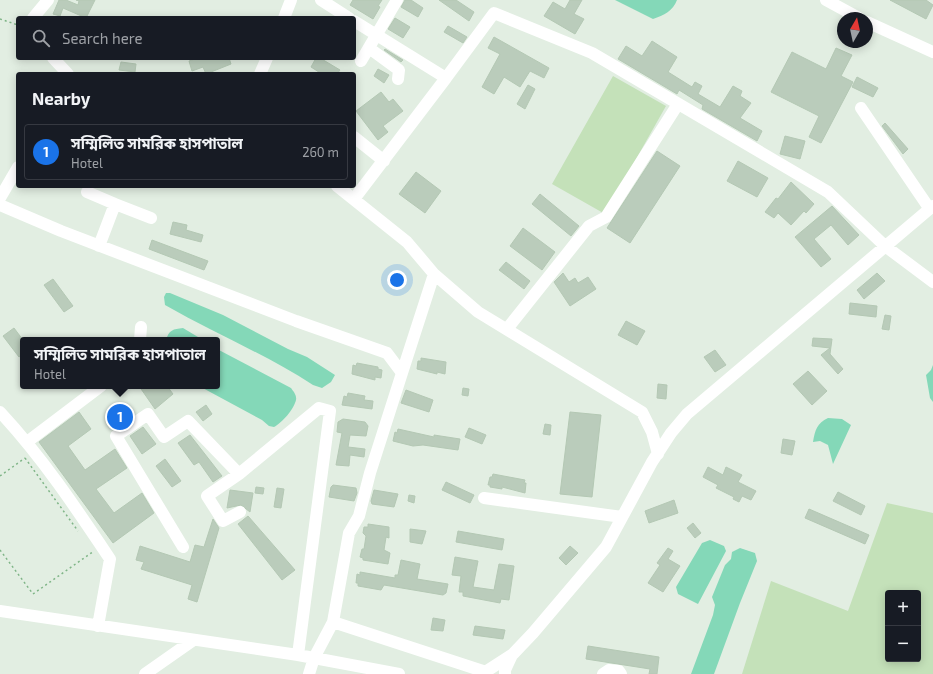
<!DOCTYPE html>
<html lang="en">
<head>
<meta charset="utf-8">
<style>
	body { margin:0; font-family:"Exo 2","Noto Sans Bengali",sans-serif; background:#242831; color:#f1f3f6 }
	.controls { position:absolute; right:12px; bottom:12px; display:grid; overflow:hidden; border-radius:4px; box-shadow:0 2px 10px #0003 }
	.controls button { width:36px; height:36px; display:grid; place-items:center; padding:0; border:0; border-bottom:1px solid #363941; background:#171b24; color:#f1f3f6; font:20px sans-serif }
	.compass { position:absolute; left:837px; top:12px; width:36px; height:36px; border-radius:50%; background:#171b24; box-shadow:0 2px 10px #0003; rotate:9deg }
	.you { position:absolute; left:397px; top:280px; width:14px; height:14px; margin:-10px; border:3px solid #fff; border-radius:50%; background:#1a73e8; box-shadow:0 0 0 6px #1a73e833 }
	.badge { display:grid; place-items:center; width:26px; height:26px; border-radius:50%; background:#1a73e8; color:#fff; font-size:13px; font-weight:700 }
	.pin { position:absolute; translate:-50% -50%; border:2px solid #fff; box-shadow:0 1px 4px #0006 }
	.popup { position:absolute; left:20px; top:337px; width:200px; height:52px; box-sizing:border-box; display:grid; place-content:center; border-radius:4px; background:#171b24; filter:drop-shadow(0 1px 3px #0005); font-size:13px; white-space:nowrap; color:#9ea1a6 }
	.popup b { font-size:15px; color:#f1f3f6 }
	.popup::after { content:''; position:absolute; left:50%; top:100%; margin-left:-8px; border:8px solid transparent; border-top-color:#171b24 }
	.list { margin:0; padding:0; list-style:none }
	h2 { display:flex; justify-content:space-between; align-items:center; height:52px; margin:0; padding:0 16px; font-size:17px }
	h2 small { font-size:13px; font-weight:400; color:#9ea1a6 }
	.list li { display:grid; grid-template-columns:26px 1fr auto; gap:12px; align-items:center; box-sizing:border-box; height:56px; margin:0 8px 8px; padding:0 8px; border:1px solid #363941; border-radius:4px }
	.list b { display:block; font-size:15px; white-space:nowrap }
	.list p { margin:0; font-size:13px; white-space:nowrap; color:#9ea1a6 }
	.list em { font-size:13px; font-style:normal; color:#9ea1a6 }
	.icon { flex:none; width:22px; height:22px; fill:none; stroke:currentColor; stroke-width:2; stroke-linecap:round; stroke-linejoin:round }
	.map { position:relative; flex:none; width:933px; height:674px; overflow:hidden }
	.search { position:absolute; background:#171b24; box-shadow:0 2px 10px #0003; left:16px; top:16px; width:340px; height:44px; display:flex; align-items:center; gap:10px; box-sizing:border-box; padding:0 14px; border-radius:4px; color:#9ea1a6; font-size:15px }
	.panel { position:absolute; background:#171b24; box-shadow:0 2px 10px #0003; left:16px; top:72px; width:340px; height:116px; border-radius:4px }
	.map>svg:first-child { display:block }
	.green { fill:#c4e1b9; fill-rule:evenodd }
	.water { fill:#84d8b8 }
	.building { fill:#baccbb; stroke:#b4c8b4 }
	.lines { fill:none; stroke-linecap:round; stroke-linejoin:round }
	.path { stroke:#7fb587; stroke-width:1.5; stroke-dasharray:2 3; stroke-linecap:butt }
	.minor { stroke:#fff; stroke-width:12 }
</style>
</head>
<body>
<div class="map">
<svg width="933" height="674" viewBox="0 0 933 674">
	<rect width="100%" height="100%" fill="#e2eee2"/>
	<path class="green" d="M613,76L666,106L605,214L552,184Z
		M887,503L933,513V674H742L771,581L848,611ZM888,593H918V659H888Z"/>
	<path class="water" d="M615,0H677C673,11 664,15 653,19Z
		M166,293H170L223,315L288,349L307,357L335,375L331,382L322,388L313,385C265,354 214,333 165,305L164,297Z
		M183,328L203,340H166C169,330 173,329 183,328Z
		M217,349L291,388C293,391 297,395 296,400C294,409 282,423 274,427L269,426L262,420L199,386H217Z
		M933,365V402L930,398L926,375L931,370Z
		M828,418L842,419L851,425L833,464L828,445L820,441L813,442C815,430 817,423 828,418Z
		M710,540L724,546L726,551L698,604L678,594L676,587L702,543Z
		M740,548L755,553L757,561L740,603L714,674H691L713,615L715,605L712,597L725,565L731,559L732,552Z"/>
	<path class="building" d="M59,0H66L78,5L79,1L76,0H95L86,18L63,8L60,16L53,14Z
		M353,0H382L378,6L380,7L373,19L350,5Z
		M411,0L423,8L418,17L401,7L405,0Z
		M439,0H456L474,12L469,21Z
		M570,0H582L574,14L584,19L575,34L544,16L553,2L565,9Z
		M890,0H926L933,5L926,19Z
		M395,18L410,27L403,38L388,29Z
		M448,26L467,37L463,43L444,32Z
		M494,37L549,68L544,78L530,71L520,87L504,77L494,94L482,87L500,54L488,48Z
		M652,41L677,57L668,72L692,87L695,82L702,86L698,94L720,107L733,86L742,91L740,96L751,103L740,118L762,131L757,141L702,109L703,105L679,90L677,94L618,59L626,46L642,56Z
		M836,48L852,55L841,76L853,82L821,143L809,137L819,116L771,92L792,52L826,69Z
		M385,49L403,60L401,62L384,50Z
		M198,58H229L231,64L206,74L203,67L192,71L189,61Z
		M316,58H320L340,70L337,74H322L311,67Z
		M121,62L136,64L135,72L119,70Z
		M378,69L389,75L384,83L374,76Z
		M857,77L878,88L873,97L852,87Z
		M528,85L535,89L525,109L517,104Z
		M381,92L389,102L393,99L403,111L383,126L388,132L378,140L356,111Z
		M885,123L908,149L903,154L882,126Z
		M785,136L805,141L800,159L780,154Z
		M657,151L680,166L630,243L607,228Z
		M738,161L768,178L757,197L727,181Z
		M416,172L441,191L425,213L399,194Z
		M791,182L814,204L806,213L804,211L791,225L778,213L774,218L765,212L776,198L778,199Z
		M540,194L579,226L571,236L532,204Z
		M832,206L859,235L848,245L831,225L814,239L831,259L821,267L795,237Z
		M173,222L187,225L186,230L203,235L201,242L170,234Z
		M523,228L555,252L542,270L510,246Z
		M152,240L208,261L204,270L149,249Z
		M506,262L530,281L524,289L499,270Z
		M563,273L569,282L575,278L578,283L588,277L596,289L570,306L554,282Z
		M877,273L885,281L864,299L857,290Z
		M53,279L73,306L64,312L44,285Z
		M850,303L877,306L876,317L849,314Z
		M885,315L891,316L889,330L882,329Z
		M626,321L645,331L637,345L618,335Z
		M14,328L23,340V354L19,357L3,336Z
		M813,338L832,339L830,354L843,369L838,374L821,355L830,348L812,346Z
		M715,350L726,365L715,372L704,357Z
		M421,358L446,362L445,374L437,372V374L417,369L418,361H421Z
		M357,363L378,367V369L382,370L381,378L375,377V380L352,374L353,365L356,366Z
		M808,371L827,391L812,405L793,384Z
		M658,384L667,385L666,399L657,398Z
		M139,386H167L173,394L155,409Z
		M463,388L469,389L468,396L462,395Z
		M406,390L433,400L429,412L401,403Z
		M348,393L365,396L364,400L373,401L372,409L342,405L344,396L347,397Z
		M206,405L212,414L203,421L196,412Z
		M79,412L91,429L68,446L85,470L115,449L127,468L96,489L114,513L142,493L154,513L113,543L39,442Z
		M570,412L601,415L592,497L560,494Z
		M343,419L365,422L368,426L366,436L350,435L348,447L365,449L364,457L350,455L349,466L336,465L342,433L337,432L338,422Z
		M545,424L551,425L550,435L543,434Z
		M143,427L156,444L142,454L130,436Z
		M469,428L486,435L482,444L465,437Z
		M398,429L434,437V435L460,439L458,450L423,445L413,446L393,441L395,432L397,433Z
		M190,435L222,476L213,482L199,462L194,465L178,443Z
		M783,439L795,441L792,455L781,453Z
		M165,459L181,481L172,487L156,466Z
		M708,467L723,475L726,467L742,475L738,482L756,491L751,500L742,496L739,502L733,499L734,497L716,488L718,485L703,477Z
		M493,474L525,480L524,483H526L525,493L502,487V489L490,487V485H488L490,477H492Z
		M446,482L474,495L470,503L442,490Z
		M333,485L356,488L357,493L354,501L329,497L331,487Z
		M256,487L264,488L263,494L255,493Z
		M277,488L284,489L281,508L274,507Z
		M230,490L253,493L250,512L241,505L227,508Z
		M374,490L398,494L394,507L372,504L371,501Z
		M838,492L865,506L861,515L833,501Z
		M409,495L415,496L414,503L408,501Z
		M674,500L678,513L649,523L645,511Z
		M809,509L869,535L865,544L805,518Z
		M248,516L295,570L282,580L238,524Z
		M213,519L219,528L197,602L188,599L192,585L141,569L144,562L136,560L140,546L190,562L195,545L204,547Z
		M693,523L701,533L695,538L687,528Z
		M368,524L389,527V538L386,537L384,550L390,553L388,564L363,560V558L360,557L362,549H364L366,536L363,533L364,527H368Z
		M410,529L426,531L422,544L410,542Z
		M458,531L504,539L502,550L456,542Z
		M570,546L578,553L566,565L559,558Z
		M668,548L673,551L668,559L680,566L663,592L648,583L660,565L657,563Z
		M455,557L478,561L473,587L494,590L499,564L514,566L509,600L501,599L500,603L463,596V592H459L461,576L452,575Z
		M401,560L420,564L417,579L448,584L446,593L443,595L384,585L381,590L358,586V583H356L357,574L360,575V572L395,578V575H398Z
		M433,618L445,620L443,631L431,630Z
		M475,626L505,630L503,639L473,635Z
		M588,646L659,657L657,674H649L650,669L586,659Z"/>
	<g class="lines">
		<path class="path" d="M0,19L18,25
			M25,458L78,531
			M0,476L25,458
			M0,550L33,594L94,551"/>
		<path class="minor" d="M321,0L349,18
			M826,0L859,18
			M33,18L48,0
			M284,18L291,0
			M867,22L933,52
			M369,48L399,70L398,79
			M53,58L68,74
			M361,61L397,0
			M260,74L267,58
			M446,78L494,13L592,53L828,192L885,246L933,282
			M861,108L929,208
			M354,137L384,161
			M337,186L407,242L434,274L478,312L642,412L652,432L658,454
			M87,192L115,204L99,246
			M0,198L18,167
			M354,199L446,78L354,21
			M115,204L151,218
			M0,205L61,231L296,321L387,353L402,373L434,274
			M507,329L589,226L606,217L678,104
			M140,340L141,327
			M0,412C42,457 76,508 110,559L98,626
			M27,442L101,386
			M239,474L207,496L223,521L240,512
			M484,498L622,517
			M183,547L116,436L148,414L164,437L188,421L239,474L319,408L330,411L298,655
			M0,611L298,655L399,674
			M333,622L486,672
			M145,674L192,641
			M309,674L314,658L333,622L349,533L359,516L370,473L402,373
			M482,674L513,654L533,633L606,547L652,462L671,433L687,414L933,206
			M505,674V670L512,655
			M603,674L609,670L619,671L621,674"/>
	</g>
</svg>
<div class="controls">
<button>+</button>
<button>−</button>
</div>
<svg class="compass" viewBox="-18 -18 36 36"><path d="M0-13l5 13h-10z" fill="#e53935"/><path d="M0 13l5-13h-10z" fill="#9ea1a6"/></svg>
<div class="you"></div>
<div class="pin badge" style="left:120px;top:417px">1</div>
<div class="popup"><b>সম্মিলিত সামরিক হাসপাতাল</b>Hotel</div>
<div class="search"><svg class="icon" aria-label="search" viewBox="0 0 24 24"><circle cx="10" cy="10" r="6"/><path d="M15 15l6 6"/></svg>Search here</div>
<section class="panel">
<h2>Nearby<small></small></h2>
<ul class="list">
<li><span class="badge">1</span><div><b>সম্মিলিত সামরিক হাসপাতাল</b><p>Hotel</p></div><em>260 m</em></li>
</ul>
</section>
</div>
</body>
</html>
